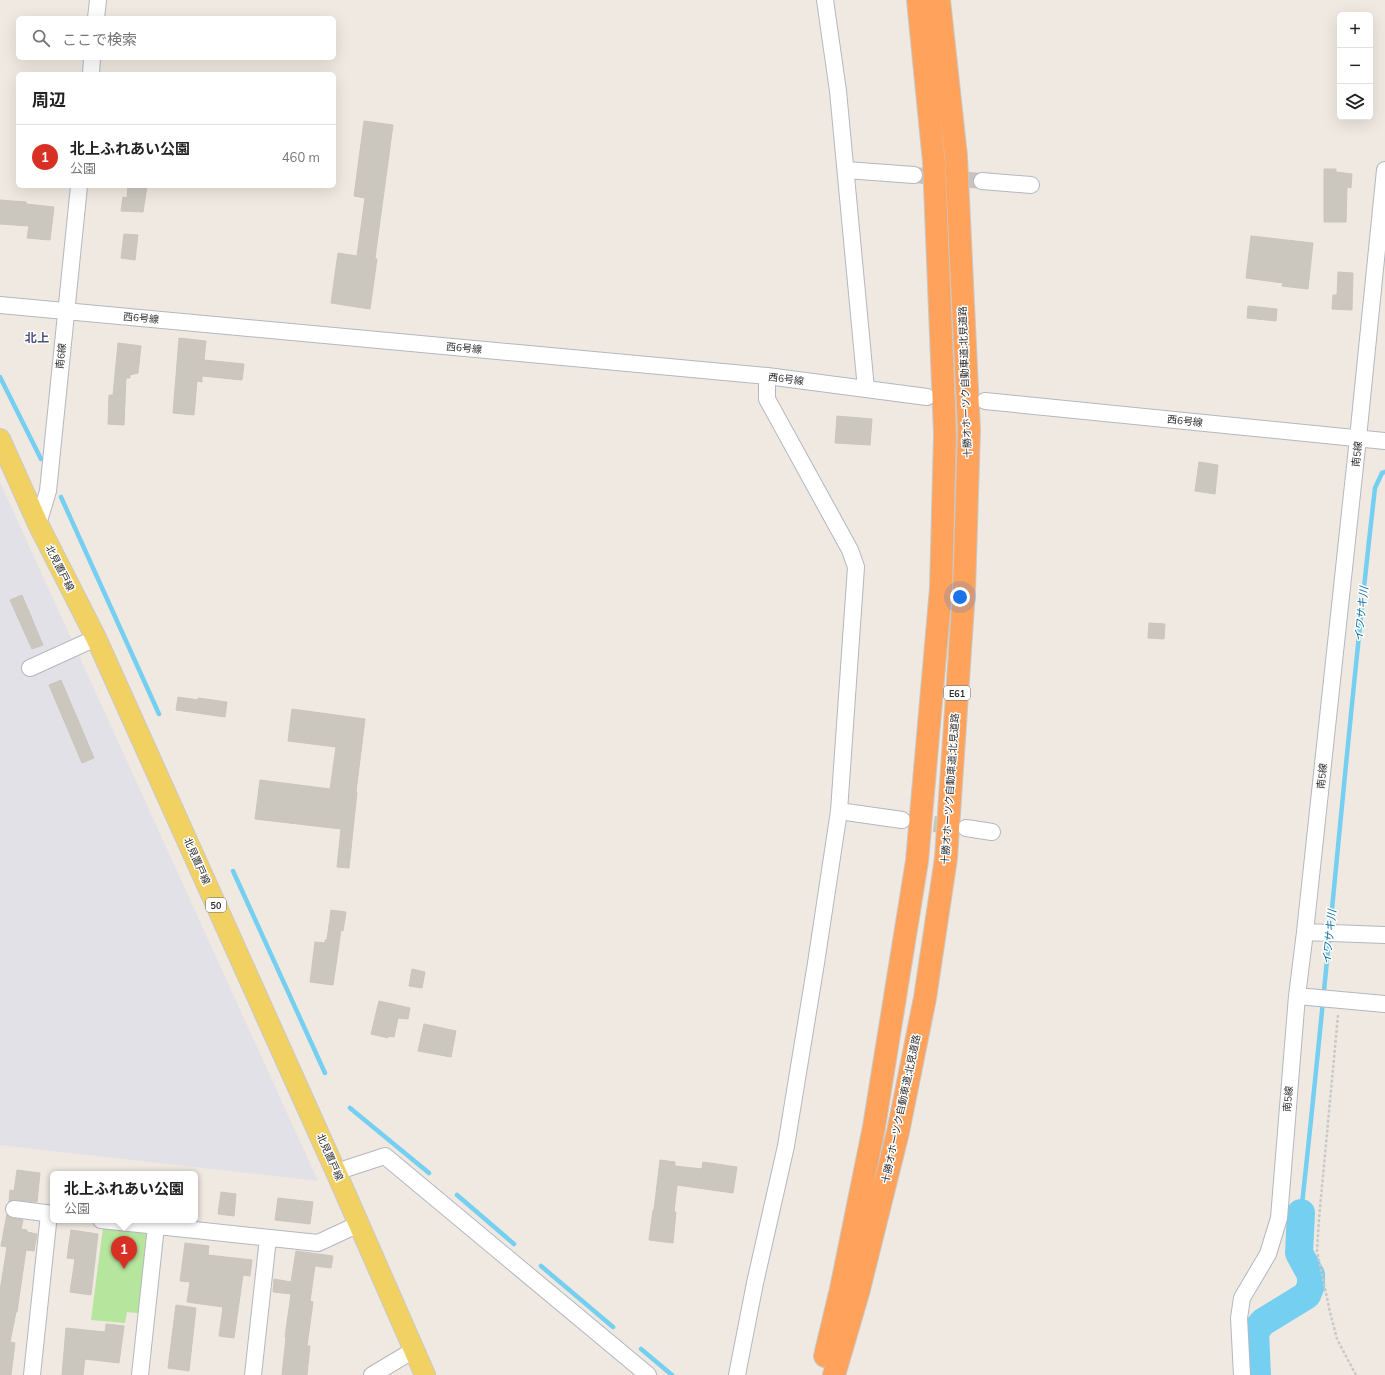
<!DOCTYPE html>
<html lang="ja">
<head>
<meta charset="utf-8">
<style>
	body { margin:0; font-family:Mulish,"Noto Sans JP",sans-serif; background:#f6f6f6; color:#222 }
	.controls { position:absolute; right:12px; top:12px; display:grid; overflow:hidden; border-radius:6px; box-shadow:0 4px 16px #0002 }
	.controls button { width:36px; height:36px; display:grid; place-items:center; padding:0; border:0; border-bottom:1px solid #e0e0e0; background:#fff; color:#222; font:20px sans-serif }
	.you { position:absolute; left:960px; top:597px; width:14px; height:14px; margin:-10px; border:3px solid #fff; border-radius:50%; background:#1a73e8; box-shadow:0 0 0 6px #1a73e833 }
	.badge { display:grid; place-items:center; width:26px; height:26px; border-radius:50%; background:#d93025; color:#fff; font-size:13px; font-weight:700 }
	.pin { position:absolute; translate:-50% -33px; filter:drop-shadow(0 1px 2px #0008) }
	.pin::after { content:''; position:absolute; top:21px; width:14px; height:12px; background:inherit; clip-path:polygon(0 0,100% 0,50% 100%) }
	.popup { position:absolute; left:50px; top:1171px; width:148px; height:52px; box-sizing:border-box; display:grid; place-content:center; border-radius:6px; background:#fff; filter:drop-shadow(0 1px 3px #0005); font-size:13px; white-space:nowrap; color:#767676 }
	.popup b { font-size:15px; color:#222 }
	.popup::after { content:''; position:absolute; left:50%; top:100%; margin-left:-8px; border:8px solid transparent; border-top-color:#fff }
	.list { margin:0; padding:0; list-style:none }
	h2 { display:flex; justify-content:space-between; align-items:center; height:52px; margin:0; padding:0 16px; font-size:17px }
	h2 small { font-size:13px; font-weight:400; color:#767676 }
	.list li { display:grid; grid-template-columns:26px 1fr auto; gap:12px; align-items:center; box-sizing:border-box; height:64px; padding:0 16px; border-top:1px solid #e0e0e0 }
	.list b { display:block; font-size:15px; white-space:nowrap }
	.list p { margin:0; font-size:13px; white-space:nowrap; color:#767676 }
	.list em { font-size:13px; font-style:normal; color:#767676 }
	.icon { flex:none; width:22px; height:22px; fill:none; stroke:currentColor; stroke-width:2; stroke-linecap:round; stroke-linejoin:round }
	.map { position:relative; flex:none; width:1385px; height:1375px; overflow:hidden }
	.search { position:absolute; background:#fff; box-shadow:0 4px 16px #0002; left:16px; top:16px; width:320px; height:44px; display:flex; align-items:center; gap:10px; box-sizing:border-box; padding:0 14px; border-radius:6px; color:#767676; font-size:15px }
	.panel { position:absolute; background:#fff; box-shadow:0 4px 16px #0002; left:16px; top:72px; width:320px; height:116px; border-radius:6px }
	.map>svg:first-child { display:block }
	.industrial { fill:#e3e1e8 }
	.green { fill:#b6e59e }
	.lines { fill:none; stroke-linecap:round; stroke-linejoin:round }
	.stream { stroke:#75cff0; stroke-width:4.5 }
	.river { stroke:#75cff0; stroke-width:28 }
	.building { fill:#cbc7bf; stroke:#cbc5ba }
	.minor-tunnel { stroke:#c8c4bd; stroke-width:16; stroke-dasharray:16 8; stroke-linecap:butt }
	.minor-casing { stroke:#b4b7c1; stroke-width:18 }
	.major-casing { stroke:#c9c9c9; stroke-width:22 }
	.highway-casing { stroke:#c9c9c9; stroke-width:24 }
	.path { stroke:#c9c9c9; stroke-width:2.5; stroke-dasharray:3 2; stroke-linecap:butt }
	.minor { stroke:#fff; stroke-width:16 }
	.major { stroke:#f2d163; stroke-width:20 }
	.highway { stroke:#ffa35c; stroke-width:22 }
	.labels { text-anchor:middle; dominant-baseline:central; stroke-width:3; stroke-linejoin:round; paint-order:stroke }
	.shield { fill:#fff; stroke:#6d6d6d; stroke-width:1 }
	.shield-label { font-size:9px; font-weight:bold; fill:#2e2e2e }
	.street-label { font-size:10px; fill:#2e2e2e; stroke:#fff }
	.water-label { font-size:11px; font-style:italic; fill:#0d6fa3; stroke:#fff }
	.quarter-label { font-size:12px; font-weight:bold; fill:#4d5680; stroke:#fff }
</style>
</head>
<body>
<div class="map">
<svg width="1385" height="1375" viewBox="0 0 1385 1375">
	<rect width="100%" height="100%" fill="#efe9e1"/>
	<path class="industrial" d="M0,482L318,1181L0,1145Z"/>
	<path class="green" d="M104,1220L156,1226L147,1314L127,1312L125,1323L91,1320Z"/>
	<g class="lines">
		<path class="stream" d="M0,377L41,459
			M61,497L159,714
			M233,871L325,1073
			M350,1108L429,1173
			M457,1195L514,1244
			M1301,1213C1328,972 1347,729 1375,488L1382,473L1385,472
			M541,1266L613,1327
			M641,1349L672,1375"/>
		<path class="river" d="M1257,1375L1255,1331L1263,1322L1307,1295L1311,1285V1275L1299,1253L1301,1213"/>
	</g>
	<path class="building" d="M364,121L393,125L375,258L377,259L370,309L331,303L338,253L357,256L365,198L354,196Z
		M1324,169H1336V172L1352,174L1351,188L1347,187L1346,222H1324Z
		M128,186H147L143,212L121,211L123,197L127,198Z
		M0,200L26,202V204L54,207L50,240L27,238L29,226L0,224Z
		M124,234L138,235L135,260L121,258Z
		M1251,236L1313,243L1308,289L1282,286L1283,283L1246,278Z
		M1338,272L1353,273L1352,310L1332,309L1333,295H1337Z
		M1248,306L1277,309L1276,321L1247,318Z
		M179,338L206,341L204,360L244,364L242,380L202,376V382L197,381L194,415L173,413Z
		M118,343L141,346L138,373L130,375V378H126L124,425L108,424L109,395H113Z
		M837,416L872,419L870,445L835,443Z
		M1199,462L1218,465L1215,494L1195,491Z
		M22,595L43,645L32,649L10,600Z
		M1149,623L1165,624L1164,639L1148,638Z
		M61,680L94,758L82,763L49,685Z
		M178,697L198,700V698L227,702L225,717L176,710Z
		M292,709L365,719L356,792H357L349,868L337,867L341,829L255,819L260,780L330,789L336,747L288,741Z
		M331,910L346,912L343,931L341,930L333,985L310,982L315,942L325,943V940H327Z
		M412,969L425,972L422,988L409,986Z
		M379,1001L410,1008L408,1019L398,1018L394,1037L388,1036V1038L371,1034Z
		M424,1024L456,1031L451,1057L418,1051Z
		M660,1160L675,1162V1166L702,1169L703,1162L737,1167L733,1193L677,1185L674,1212H676L673,1243L649,1240L653,1210H654Z
		M17,1170L40,1173L37,1202L15,1200L9,1202L10,1190L14,1191Z
		M221,1192L236,1194L234,1216L218,1214Z
		M278,1198L313,1202L310,1224L275,1220Z
		M7,1214L12,1218L23,1220L21,1229L27,1230V1232L37,1234L34,1251L26,1250L17,1312H16L10,1342L15,1343L11,1375H0V1291L7,1247L1,1246Z
		M71,1230L98,1234L91,1295L70,1292L75,1259L67,1258Z
		M185,1243L209,1246L208,1255L252,1260L250,1276L243,1275L234,1338L219,1336L223,1307L187,1302L190,1282L180,1281Z
		M296,1251L333,1256L331,1268L315,1266L310,1301L313,1302L307,1346H310L307,1375H282L286,1337H285L291,1294L273,1292L274,1279L291,1282Z
		M176,1305L196,1308L189,1371L168,1368Z
		M106,1324L124,1326L119,1363L85,1359L83,1375H62L66,1328L105,1332Z"/>
	<g class="lines">
		<path class="minor-tunnel" d="M914,175L982,181
			M910,821L958,827"/>
		<g class="minor-casing">
			<path id="minor" d="M825,0L838,91L866,389
				M96,18L98,0
				M91,74L92,58
				M846,170L914,175
				M982,181L1031,185
				M0,305L767,376L927,397
				M985,401L1385,441
				M38,524L48,491L79,186
				M30,668L96,638
				M839,811L902,820
				M966,828L992,832
				M1305,932L1385,935
				M1297,996L1385,1004
				M336,1172L385,1156L648,1375
				M14,1209L53,1214
				M101,1220L318,1243L359,1224
				M32,1375L49,1214
				M140,1375L156,1226
				M253,1375L268,1238
				M372,1375L414,1350
				M737,1375L755,1283L786,1146L816,963L839,811L856,567L850,550L767,399V376
				M1242,1375L1239,1318L1242,1298L1268,1254L1279,1218L1297,996L1305,932L1358,438L1385,170"/>
		</g>
		<g class="major-casing">
			<path id="major" d="M0,439L38,524L96,638L336,1172L425,1375"/>
		</g>
		<g class="highway-casing">
			<path id="highway" d="M825,1356L841,1289L874,1127L917,861L941,588L945,434L934,162L918,0
				M834,1375L858,1293L898,1132L925,998L946,858L964,591L969,430L956,156L939,0"/>
		</g>
		<path class="path" d="M1338,1015L1319,1219L1317,1251L1330,1312L1337,1339L1356,1375"/>
		<use href="#minor" class="minor"/>
		<use href="#major" class="major"/>
		<use href="#highway" class="highway"/>
	</g>
	<g class="labels">
		<g class="shield">
			<rect x="944" y="686" width="26" height="14" rx="3"/>
			<rect x="206" y="898" width="20" height="14" rx="3"/>
		</g>
		<g class="shield-label">
			<text x="957" y="693">E61</text>
			<text x="216" y="905">50</text>
		</g>
		<g class="street-label">
			<text transform="translate(141 318) rotate(5)">西6号線</text>
			<text transform="translate(464 348) rotate(5)">西6号線</text>
			<text transform="translate(61 356) rotate(-84)">南6線</text>
			<text transform="translate(786 379) rotate(7)">西6号線</text>
			<text transform="translate(965 382) rotate(-92)">十勝オホーツク自動車道;北見道路</text>
			<text transform="translate(1185 421) rotate(6)">西6号線</text>
			<text transform="translate(1357 454) rotate(-84)">南5線</text>
			<text transform="translate(60 568) rotate(63)">北見置戸線</text>
			<text transform="translate(1322 776) rotate(-84)">南5線</text>
			<text transform="translate(950 789) rotate(-86)">十勝オホーツク自動車道;北見道路</text>
			<text transform="translate(197 861) rotate(66)">北見置戸線</text>
			<text transform="translate(1288 1099) rotate(-85)">南5線</text>
			<text transform="translate(901 1109) rotate(-78)">十勝オホーツク自動車道;北見道路</text>
			<text transform="translate(330 1157) rotate(66)">北見置戸線</text>
		</g>
		<g class="water-label">
			<text transform="translate(1361 614) rotate(-84)">イワサキ川</text>
			<text transform="translate(1329 937) rotate(-84)">イワサキ川</text>
		</g>
		<g class="quarter-label">
			<text x="37" y="337">北上</text>
		</g>
	</g>
</svg>
<div class="controls">
<button>+</button>
<button>−</button>
<button><svg class="icon" aria-label="layers" viewBox="0 0 24 24"><path d="M12 4l9 5-9 5-9-5zM3 14l9 5 9-5"/></svg></button>
</div>
<div class="you"></div>
<div class="pin badge" style="left:124px;top:1269px">1</div>
<div class="popup"><b>北上ふれあい公園</b>公園</div>
<div class="search"><svg class="icon" aria-label="search" viewBox="0 0 24 24"><circle cx="10" cy="10" r="6"/><path d="M15 15l6 6"/></svg>ここで検索</div>
<section class="panel">
<h2>周辺<small></small></h2>
<ul class="list">
<li><span class="badge">1</span><div><b>北上ふれあい公園</b><p>公園</p></div><em>460 m</em></li>
</ul>
</section>
</div>
</body>
</html>
